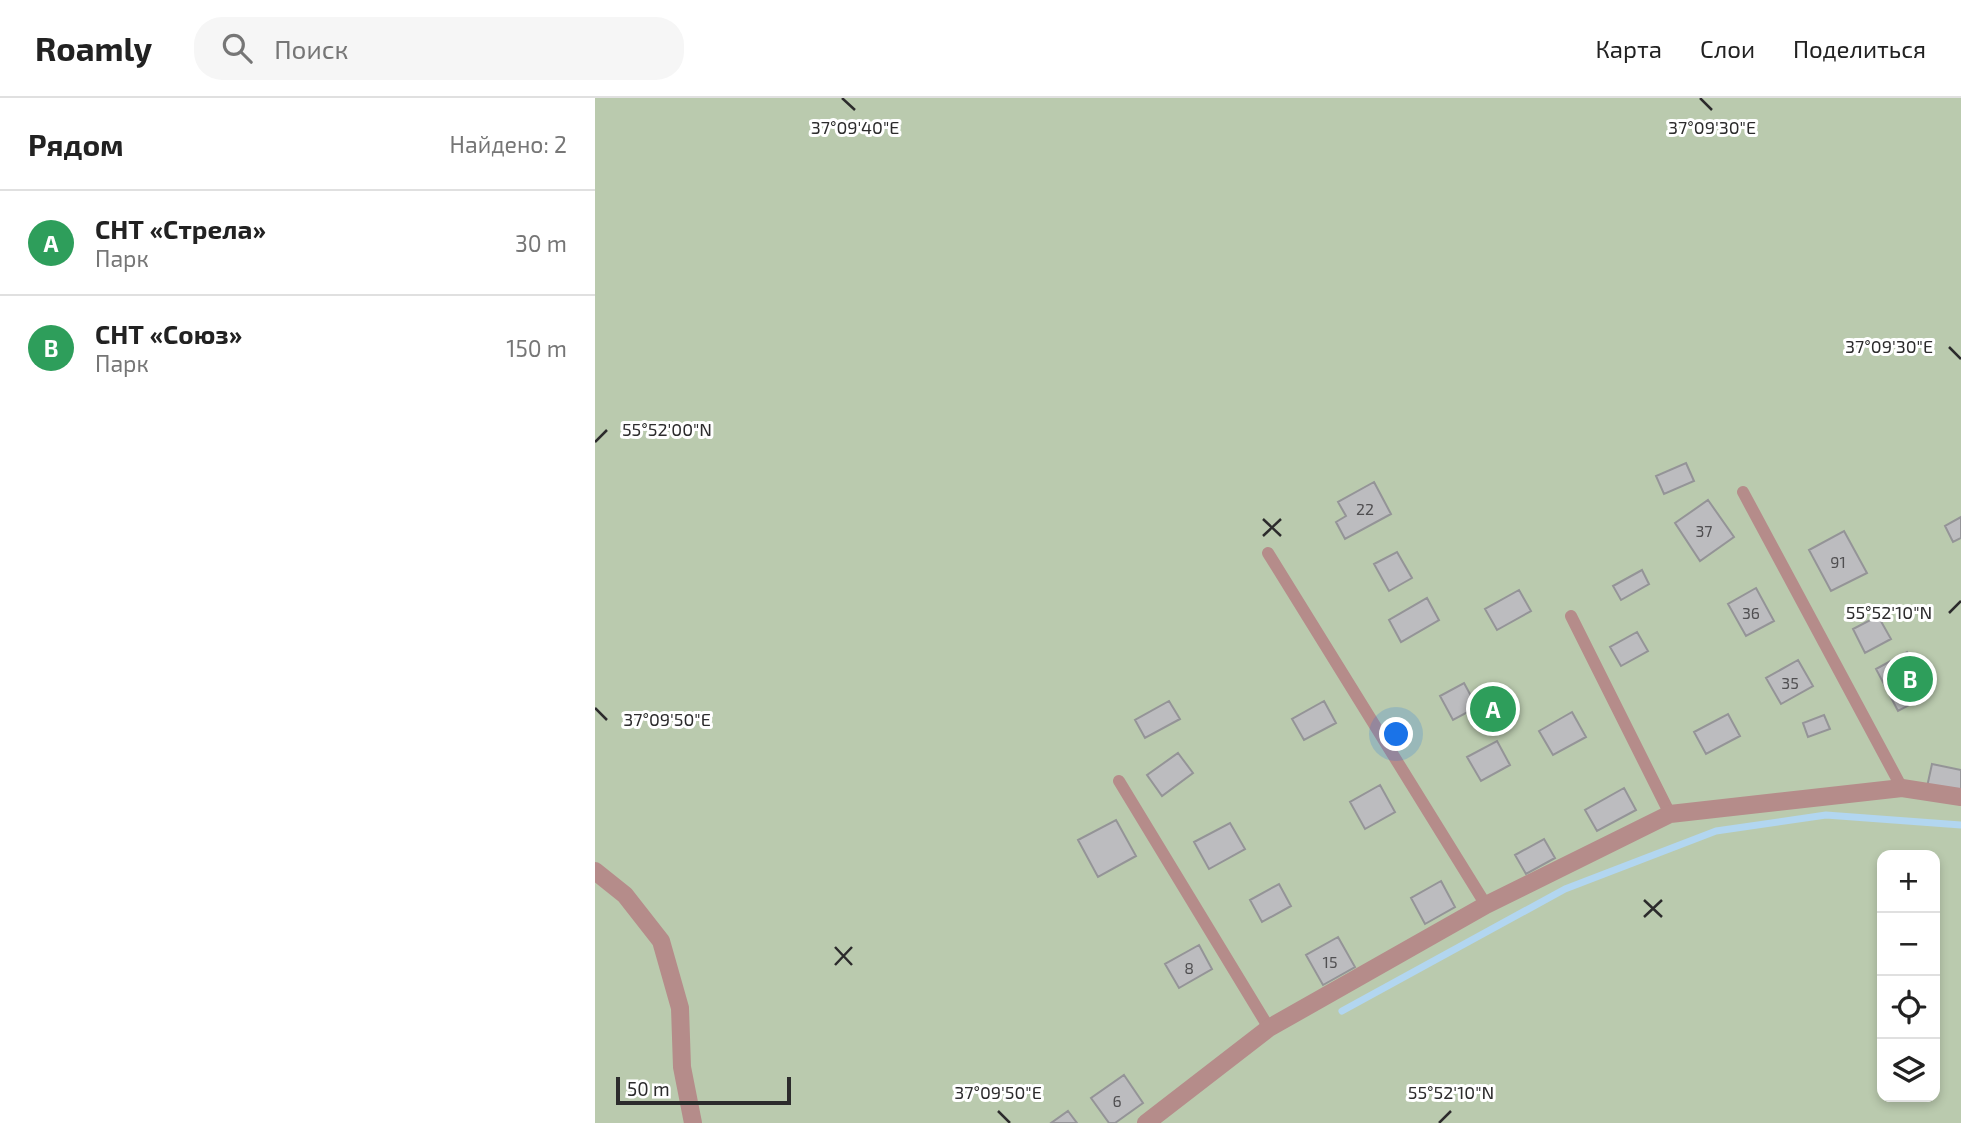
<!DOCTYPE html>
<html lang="ru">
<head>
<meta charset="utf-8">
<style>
	body { margin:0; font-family:"Exo 2",sans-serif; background:#f6f6f6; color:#222 }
	.controls { position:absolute; right:21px; bottom:21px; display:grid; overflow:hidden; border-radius:14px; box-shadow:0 4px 10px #0003 }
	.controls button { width:63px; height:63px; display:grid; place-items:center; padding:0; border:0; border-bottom:2px solid #e0e0e0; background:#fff; color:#222; font:35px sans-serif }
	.scale { position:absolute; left:21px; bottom:18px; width:175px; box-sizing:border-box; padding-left:7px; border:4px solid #2c2b2c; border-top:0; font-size:19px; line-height:24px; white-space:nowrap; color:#2c2b2c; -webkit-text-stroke:5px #fff; paint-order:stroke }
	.you { position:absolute; left:802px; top:637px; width:24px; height:24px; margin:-18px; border:5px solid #fff; border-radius:50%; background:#1a73e8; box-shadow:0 0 0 10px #1a73e833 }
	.badge { display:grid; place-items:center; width:46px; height:46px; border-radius:50%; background:#1a73e8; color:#fff; font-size:23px; font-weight:700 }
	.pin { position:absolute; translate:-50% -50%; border:4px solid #fff; box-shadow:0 2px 7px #0006 }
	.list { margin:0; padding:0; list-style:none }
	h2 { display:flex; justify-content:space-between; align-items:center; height:91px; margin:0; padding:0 28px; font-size:30px }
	h2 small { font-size:23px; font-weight:400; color:#767676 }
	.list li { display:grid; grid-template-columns:46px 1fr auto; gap:21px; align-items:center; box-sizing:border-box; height:105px; padding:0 28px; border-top:2px solid #e0e0e0 }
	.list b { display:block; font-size:26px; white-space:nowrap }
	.list p { margin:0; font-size:23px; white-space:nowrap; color:#767676 }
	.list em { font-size:23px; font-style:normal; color:#767676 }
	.icon { flex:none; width:38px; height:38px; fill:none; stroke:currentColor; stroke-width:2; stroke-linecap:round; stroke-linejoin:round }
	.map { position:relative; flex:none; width:1366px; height:1025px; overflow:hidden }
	header { display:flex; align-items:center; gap:42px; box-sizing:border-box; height:98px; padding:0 35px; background:#fff; border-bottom:2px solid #e0e0e0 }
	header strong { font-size:33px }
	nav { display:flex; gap:38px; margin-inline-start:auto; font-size:24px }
	.search { width:490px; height:63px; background:#f6f6f6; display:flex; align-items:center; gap:18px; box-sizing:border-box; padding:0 24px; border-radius:28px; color:#767676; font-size:26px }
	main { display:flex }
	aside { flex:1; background:#fff }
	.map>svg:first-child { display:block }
	.green { fill:#bacaae; fill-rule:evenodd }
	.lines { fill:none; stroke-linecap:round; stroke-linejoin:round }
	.stream { stroke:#b2d6f0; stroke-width:7 }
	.building { fill:#bcbcbf; stroke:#949497; stroke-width:2 }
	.lane { stroke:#b58c8a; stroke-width:12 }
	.street { stroke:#b58c8a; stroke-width:18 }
	.ticks { fill:none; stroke:#2c2b2c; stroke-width:2.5 }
	.labels { text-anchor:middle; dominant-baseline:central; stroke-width:6; stroke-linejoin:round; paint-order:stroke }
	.number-label { font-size:16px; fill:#504f51 }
	.ticks-label { font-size:18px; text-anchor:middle; fill:#2c2b2c; stroke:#fff; stroke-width:6; stroke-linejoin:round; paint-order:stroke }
</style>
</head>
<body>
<header>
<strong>Roamly</strong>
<div class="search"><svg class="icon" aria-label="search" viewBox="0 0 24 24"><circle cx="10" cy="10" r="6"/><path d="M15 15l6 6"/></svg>Поиск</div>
<nav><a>Карта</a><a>Слои</a><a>Поделиться</a></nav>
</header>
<main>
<aside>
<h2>Рядом<small>Найдено: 2</small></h2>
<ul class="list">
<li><span class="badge" style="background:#2e9e5b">A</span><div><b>СНТ «Стрела»</b><p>Парк</p></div><em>30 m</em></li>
<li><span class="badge" style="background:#2e9e5b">B</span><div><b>СНТ «Союз»</b><p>Парк</p></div><em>150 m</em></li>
</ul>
</aside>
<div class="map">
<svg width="1366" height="1025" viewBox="0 0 1366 1025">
	<rect width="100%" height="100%" fill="#f2eff2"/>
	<path class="green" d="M0,0H1366V1025H0ZM1287,757H1340V999H1287Z"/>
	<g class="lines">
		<path class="stream" d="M747,913L970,791L1121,733L1231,717L1366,727"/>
	</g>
	<path class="building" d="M1091,365L1099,383L1069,396L1061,378Z
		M779,384L796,416L750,441L741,424L751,418L743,404Z
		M1113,402L1139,439L1105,463L1080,425Z
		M1366,419V440L1358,444L1350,428Z
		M1249,433L1272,475L1236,493L1214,452Z
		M802,454L817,480L794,493L779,466Z
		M1047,472L1054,486L1026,502L1018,488Z
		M1161,490L1179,523L1151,538L1133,506Z
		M924,492L936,513L902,532L890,511Z
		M832,500L844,522L806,544L794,522Z
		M1283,518L1296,541L1270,555L1258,531Z
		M1042,534L1053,553L1026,568L1015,549Z
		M1312,554L1335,596L1303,613L1281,571Z
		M1203,562L1218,588L1186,606L1171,580Z
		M869,585L882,609L858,622L845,598Z
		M574,603L585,621L550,640L540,622Z
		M729,603L741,625L709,642L697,621Z
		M977,614L991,639L958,657L944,633Z
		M1133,616L1145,638L1111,656L1099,634Z
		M1229,617L1235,631L1213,639L1208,625Z
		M902,643L915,667L886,683L872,659Z
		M583,655L598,675L567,698L552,677Z
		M1337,666L1366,672V695L1332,689Z
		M785,687L800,714L770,731L755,704Z
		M1029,690L1041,712L1002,733L990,712Z
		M521,722L541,758L503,779L483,742Z
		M635,725L650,751L614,771L599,744Z
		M949,741L960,760L931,776L920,757Z
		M846,783L860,809L830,826L816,800Z
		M684,786L696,808L667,824L655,802Z
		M743,839L760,869L728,887L711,857Z
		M604,847L617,871L584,890L570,866Z
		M529,977L548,1005L520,1025H514L496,1000Z
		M473,1013L482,1025H456Z"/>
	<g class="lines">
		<path class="lane" d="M1148,394L1307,690
			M673,455L891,807
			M976,518L1075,716
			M524,683L674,930"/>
		<path class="street" d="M0,773L30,797L66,843L85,910L87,969L98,1025
			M551,1025L674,930L891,807L1075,716L1307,690L1366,699"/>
	</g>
	<path class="ticks" d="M247,0L260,12M1105,0L1117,12M1354,249L1366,261M0,344L12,332M668,421L686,438M668,438L686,421M1354,515L1366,503M0,610L12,622M1049,802L1067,819M1049,819L1067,802M240,849L257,867M240,867L257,849M403,1013L415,1025M844,1025L856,1013"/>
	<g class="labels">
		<g class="number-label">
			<text x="770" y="410">22</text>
			<text x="1109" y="432">37</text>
			<text x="1243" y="463">91</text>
			<text x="1156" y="514">36</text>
			<text x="1195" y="584">35</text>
			<text x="735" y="863">15</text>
			<text x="594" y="869">8</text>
			<text x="522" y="1002">6</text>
		</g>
	</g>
	<g class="ticks-label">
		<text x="260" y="36">37°09'40"E</text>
		<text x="1117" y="36">37°09'30"E</text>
		<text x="1294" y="255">37°09'30"E</text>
		<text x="72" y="338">55°52'00"N</text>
		<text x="1294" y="521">55°52'10"N</text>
		<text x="72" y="628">37°09'50"E</text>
		<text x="403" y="1001">37°09'50"E</text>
		<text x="856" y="1001">55°52'10"N</text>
	</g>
</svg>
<div class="controls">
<button>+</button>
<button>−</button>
<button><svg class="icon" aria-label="locate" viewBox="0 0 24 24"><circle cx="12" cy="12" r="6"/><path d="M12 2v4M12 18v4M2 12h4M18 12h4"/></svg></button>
<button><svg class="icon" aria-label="layers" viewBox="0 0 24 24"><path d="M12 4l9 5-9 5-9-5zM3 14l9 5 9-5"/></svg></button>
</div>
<div class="scale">50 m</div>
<div class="you"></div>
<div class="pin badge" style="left:898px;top:611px;background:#2e9e5b">A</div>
<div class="pin badge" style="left:1315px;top:581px;background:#2e9e5b">B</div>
</div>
</main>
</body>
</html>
